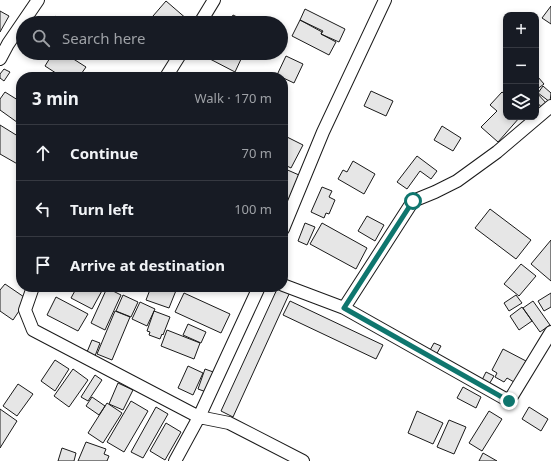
<!DOCTYPE html>
<html lang="en">
<head>
<meta charset="utf-8">
<style>
	body { margin:0; font-family:"Noto Sans",sans-serif; background:#20242c; color:#f1f3f6 }
	.controls { position:absolute; right:12px; top:12px; display:grid; overflow:hidden; border-radius:8px; box-shadow:0 2px 6px #0003 }
	.controls button { width:36px; height:36px; display:grid; place-items:center; padding:0; border:0; border-bottom:1px solid #363941; background:#171b24; color:#f1f3f6; font:20px sans-serif }
	.stop { position:absolute; width:12px; height:12px; margin:-9px; border:3px solid #0f766e; border-radius:50%; background:#fff }
	.stop.end { background:#0f766e; border-color:#fff; box-shadow:0 1px 4px #0008 }
	.list { margin:0; padding:0; list-style:none }
	h2 { display:flex; justify-content:space-between; align-items:center; height:52px; margin:0; padding:0 16px; font-size:17px }
	h2 small { font-size:13px; font-weight:400; color:#9ea1a6 }
	.list li { display:grid; grid-template-columns:26px 1fr auto; gap:12px; align-items:center; box-sizing:border-box; height:56px; padding:0 16px; border-top:1px solid #363941 }
	.list b { display:block; font-size:15px; white-space:nowrap }
	.list em { font-size:13px; font-style:normal; color:#9ea1a6 }
	.icon { flex:none; width:22px; height:22px; fill:none; stroke:currentColor; stroke-width:2; stroke-linecap:round; stroke-linejoin:round }
	.map { position:relative; flex:none; width:551px; height:461px; overflow:hidden }
	.search { position:absolute; background:#171b24; box-shadow:0 2px 6px #0003; left:16px; top:16px; width:272px; height:44px; display:flex; align-items:center; gap:10px; box-sizing:border-box; padding:0 14px; border-radius:22px; color:#9ea1a6; font-size:15px }
	.panel { position:absolute; background:#171b24; box-shadow:0 2px 6px #0003; left:16px; top:72px; width:272px; height:220px; border-radius:16px }
	.map>svg:first-child { display:block }
	.building { fill:#e6e6e6; stroke:#1a1a1a }
	.lines { fill:none; stroke-linecap:round; stroke-linejoin:round }
	.street-casing { stroke:#1a1a1a; stroke-width:14 }
	.street { stroke:#fff; stroke-width:12 }
	.route { stroke:#0f766e; stroke-width:5 }
</style>
</head>
<body>
<div class="map">
<svg width="551" height="461" viewBox="0 0 551 461">
	<rect width="100%" height="100%" fill="#fff"/>
	<path class="building" d="M166,1L188,20L186,23H161L153,16Z
		M551,6V24L542,18Z
		M305,9L345,29L339,42L321,34L323,31L300,20Z
		M0,11L9,16L0,32Z
		M233,15L249,23H229Z
		M55,16L63,23H48Z
		M300,20L322,32L321,34L336,42L329,55L292,36Z
		M53,53H64L86,67L79,77H62L45,66Z
		M213,53H234L242,57L235,72L210,59Z
		M286,56L303,64L294,83L277,75Z
		M4,69L10,72L4,81L0,78V74Z
		M538,77L544,84L536,90V79Z
		M543,86L551,93L550,102L538,93Z
		M371,91L393,101L386,116L364,106Z
		M5,92L21,102V125L0,110V99Z
		M502,92L506,95V117H520L498,142L481,127L497,111L490,105Z
		M536,92L547,104L542,108L536,101Z
		M0,125L21,138V166L0,154Z
		M442,126L461,138L453,151L434,140Z
		M283,135L303,145L291,168L283,164Z
		M417,156L437,171L431,179L420,171L407,189L397,182Z
		M353,161L375,174L364,194L338,179L343,170L347,172Z
		M283,168L299,175L289,199L283,197Z
		M322,187L332,191L329,197L335,200L329,214L326,213L324,218L311,212Z
		M490,209L531,240L516,259L475,228Z
		M367,216L384,225L375,241L358,231Z
		M305,223L315,227L307,245L298,241Z
		M322,223L367,248L356,269L310,244Z
		M551,240V281L531,264Z
		M521,264L536,276L519,296L504,284Z
		M5,284L27,299L13,320L0,311V290Z
		M77,287H104L92,309L71,298Z
		M151,287L177,288L169,308L146,300Z
		M278,287L290,292L233,417L221,411Z
		M107,288L121,295L105,330L91,323Z
		M184,293L230,314L221,333L175,312Z
		M551,293V307L544,311L538,301Z
		M123,295L138,302L131,317L116,311Z
		M516,295L522,303L509,311L504,303Z
		M56,297L88,314L78,331L47,315Z
		M290,301L383,345L376,359L283,315Z
		M533,301L550,325L540,332L523,308Z
		M140,302L155,309L147,326L132,319Z
		M522,307L532,321L519,330L510,316Z
		M115,311L130,317L112,360L97,354Z
		M154,311L170,317L163,335L162,334L160,339L149,335L150,332L147,331Z
		M188,324L206,332L201,343L183,335Z
		M167,330L200,343L194,359L161,346Z
		M92,340L100,343L95,356L87,352Z
		M434,343L441,346L436,355L429,352Z
		M503,349L526,361L514,382L507,378L504,382L495,377L497,373L492,370Z
		M55,360L69,369L55,391L41,381Z
		M188,366L203,373L193,395L178,388Z
		M73,369L88,380L69,407L54,396Z
		M205,369L216,373L209,393L198,389Z
		M486,372L494,376L488,386L481,382Z
		M95,375L102,380L88,401L81,397Z
		M118,383L133,390L123,410L109,404Z
		M18,384L33,394L17,416L3,406Z
		M463,387L481,397L476,408L457,398Z
		M92,397L105,406L99,415L86,406Z
		M131,401L148,411L124,452L107,442Z
		M107,403L122,413L103,443L88,433Z
		M156,407L168,414L143,458L131,452Z
		M529,407L548,419L541,431L522,419Z
		M0,409L17,421L0,448Z
		M417,411L443,423L433,444L408,433Z
		M489,411L502,419L482,451L469,443Z
		M449,420L466,427L454,454L437,447Z
		M166,423L181,432L165,460L150,451Z
		M86,442L106,449L104,454L109,456L107,461H78Z
		M62,448L76,453L74,461H58Z
		M483,453L497,461H479Z"/>
	<g class="lines">
		<g class="street-casing">
			<path id="street" d="M200,23L214,0
				M0,59L8,44L38,0
				M166,77L181,53
				M283,229L323,132L385,0
				M283,285L344,308L509,401L551,332
				M33,287L25,310L33,330L199,417L229,423L303,461
				M344,308L413,201L435,192L457,181L497,152L551,106
				M175,461L199,417L259,287"/>
		</g>
		<use href="#street" class="street"/>
	</g>
	<g class="lines">
		<path class="route" d="M413,201L344,308L509,401"/>
	</g>
</svg>
<div class="controls">
<button>+</button>
<button>−</button>
<button><svg class="icon" aria-label="layers" viewBox="0 0 24 24"><path d="M12 4l9 5-9 5-9-5zM3 14l9 5 9-5"/></svg></button>
</div>
<div class="stop" style="left:413px;top:201px"></div>
<div class="stop end" style="left:509px;top:401px"></div>
<div class="search"><svg class="icon" aria-label="search" viewBox="0 0 24 24"><circle cx="10" cy="10" r="6"/><path d="M15 15l6 6"/></svg>Search here</div>
<section class="panel">
<h2>3 min<small>Walk · 170 m</small></h2>
<ul class="list">
<li><svg class="icon" aria-label="ahead" viewBox="0 0 24 24"><path d="M12 20V5M6 11l6-6 6 6"/></svg><div><b>Continue</b></div><em>70 m</em></li>
<li><svg class="icon" aria-label="left" viewBox="0 0 24 24"><path d="M17 20v-9H6M10 6l-5 5 5 5"/></svg><div><b>Turn left</b></div><em>100 m</em></li>
<li><svg class="icon" aria-label="arrive" viewBox="0 0 24 24"><path d="M6 21V4h12l-3 4 3 4H6"/></svg><div><b>Arrive at destination</b></div></li>
</ul>
</section>
</div>
</body>
</html>
